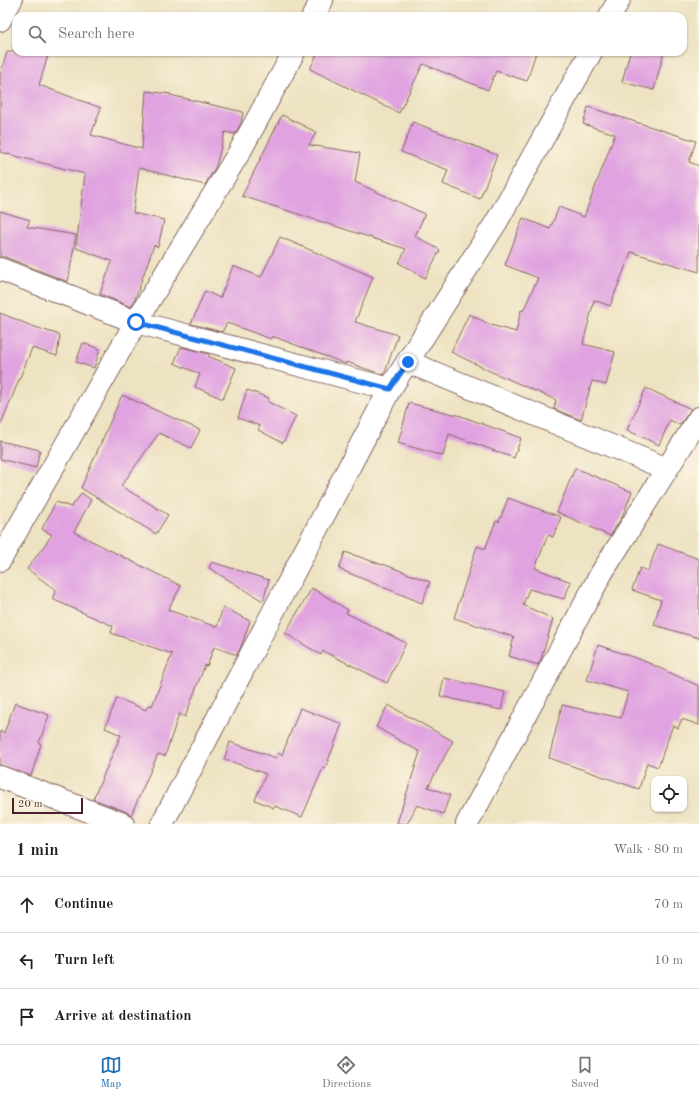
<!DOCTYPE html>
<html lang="en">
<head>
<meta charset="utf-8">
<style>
	body { margin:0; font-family:"Old Standard TT",serif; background:#f2f2f2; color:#222 }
	.controls { position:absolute; right:12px; bottom:12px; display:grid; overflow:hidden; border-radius:8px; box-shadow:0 1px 3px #0004 }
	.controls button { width:36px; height:36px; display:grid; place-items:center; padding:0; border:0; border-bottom:1px solid #e0e0e0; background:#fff; color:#222; font:20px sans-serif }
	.scale { position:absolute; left:12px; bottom:10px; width:71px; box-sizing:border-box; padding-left:4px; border:2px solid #4a1f2b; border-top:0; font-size:11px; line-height:14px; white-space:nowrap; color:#4a1f2b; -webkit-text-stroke:3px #fcf5e5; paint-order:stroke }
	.stop { position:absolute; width:12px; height:12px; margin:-9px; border:3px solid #1a73e8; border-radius:50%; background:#fff }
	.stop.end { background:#1a73e8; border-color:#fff; box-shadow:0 1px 4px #0008 }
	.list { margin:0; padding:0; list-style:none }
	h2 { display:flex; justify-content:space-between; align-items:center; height:52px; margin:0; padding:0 16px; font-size:17px }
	h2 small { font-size:13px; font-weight:400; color:#767676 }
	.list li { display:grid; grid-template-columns:26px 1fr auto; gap:12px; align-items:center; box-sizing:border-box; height:56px; padding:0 16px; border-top:1px solid #e0e0e0 }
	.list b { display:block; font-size:15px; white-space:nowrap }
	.list em { font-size:13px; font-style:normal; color:#767676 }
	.icon { flex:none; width:22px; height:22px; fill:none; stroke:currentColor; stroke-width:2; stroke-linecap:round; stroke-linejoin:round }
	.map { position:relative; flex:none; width:699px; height:824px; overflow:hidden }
	.search { position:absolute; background:#fff; box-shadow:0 1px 3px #0004; left:12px; right:12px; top:12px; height:44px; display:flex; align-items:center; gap:10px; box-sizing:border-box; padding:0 14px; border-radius:12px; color:#767676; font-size:15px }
	.sheet { height:220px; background:#fff }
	nav { display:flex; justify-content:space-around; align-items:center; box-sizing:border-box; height:56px; border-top:1px solid #e0e0e0; background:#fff; font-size:11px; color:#767676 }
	nav a { display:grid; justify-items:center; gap:2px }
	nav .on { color:#1f6fb2 }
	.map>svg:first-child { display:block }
	.building { fill:#e0a2e0 }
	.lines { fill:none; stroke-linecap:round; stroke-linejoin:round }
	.minor-casing { stroke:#836360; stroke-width:24 }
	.minor { stroke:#fff; stroke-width:22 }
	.route { stroke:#1a73e8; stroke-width:5 }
</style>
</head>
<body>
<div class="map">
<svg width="699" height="824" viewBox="0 0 699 824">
	<rect width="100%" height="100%" fill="#fcf5e5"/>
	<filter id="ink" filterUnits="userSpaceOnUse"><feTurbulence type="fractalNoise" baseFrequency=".025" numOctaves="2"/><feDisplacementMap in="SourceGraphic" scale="8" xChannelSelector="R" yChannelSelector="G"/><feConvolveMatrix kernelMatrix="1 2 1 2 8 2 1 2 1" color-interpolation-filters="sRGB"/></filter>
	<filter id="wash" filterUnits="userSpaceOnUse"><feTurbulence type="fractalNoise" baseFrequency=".012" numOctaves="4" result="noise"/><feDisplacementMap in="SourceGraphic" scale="16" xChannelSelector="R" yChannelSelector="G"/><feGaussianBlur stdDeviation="0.9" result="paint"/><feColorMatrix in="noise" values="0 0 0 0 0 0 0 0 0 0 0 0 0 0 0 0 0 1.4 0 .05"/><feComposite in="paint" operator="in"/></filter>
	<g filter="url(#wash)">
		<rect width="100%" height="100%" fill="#ede2c1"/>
		<g id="blocks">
			<path class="building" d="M7,52H49L39,85L101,108L91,135L142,149L146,91L171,94L170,95L243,112L241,123L235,134L225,132L216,166L205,185L139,168L133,213L164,220L158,247L154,245L134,302L131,307L100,294L112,261L76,248L85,174L0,152V75Z
				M318,52H536L527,81L496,71L488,90L423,64L399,113L310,69Z
				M630,52H664L654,90L622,82Z
				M588,107L696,141L689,162L699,166V272L631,252L610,306L594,300L583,344L615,352L606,385L592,381L581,420L554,409L556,400L492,372L451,352L469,314L491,325L516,332L521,310L523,311L538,278L505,265L523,218L550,229L559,207L584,217L615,134L583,124Z
				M282,115L316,132L309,145L360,153L355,182L425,214L415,236L440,250L425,278L399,263L406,249L242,196Z
				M413,122L497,155L480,199L443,184L448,170L401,152Z
				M0,211L30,220L27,227L76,235L68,282L5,257H0Z
				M280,237L373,277L355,322L398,335L384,375L346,362V364L272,336L271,339L227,323L222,332L191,324L205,291L220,298L233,266L261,277Z
				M0,313L32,326L60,335L57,356L32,348L1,424H0Z
				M83,343L100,349L94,368L76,362Z
				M181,347L209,354L208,356L236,368L223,399L195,387L200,374L174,363Z
				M646,388L691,409L680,425L670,420L659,445L627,430Z
				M247,390L269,398L268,402L296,416L283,443L258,430L260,426L238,418Z
				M122,395L200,430L191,448L159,433L121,486L168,515L156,534L81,488Z
				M409,403L461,416L521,438L514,458L449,434L443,456L398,443Z
				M0,441L40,450L36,468L0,459Z
				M575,468L632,492L622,517L610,536L557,512Z
				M82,493L91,500L74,532L181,586L168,610L217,627L223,607L250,621L242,644L237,655L214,647L207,666L205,665L185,717L179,714L165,756L158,754L131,815L127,812L93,799L121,735L105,728L117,698L146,710L148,705L152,706L172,654L111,633L113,626L52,599L56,590L27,569L52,535L42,529L56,502L71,507Z
				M508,498L561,517L553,537L548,535L535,568L571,582L564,599L529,589L523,605L553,619L541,659L538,665L509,656L514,637L454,618L477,546L485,549L496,521L499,522Z
				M658,544L699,559V638L654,625L661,600L632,590L640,568L648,571Z
				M345,552L383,565V564L430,582L422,603L339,569Z
				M212,562L269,580L263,601L209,568Z
				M312,588L348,610L346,613L406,643L387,683L323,651L321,655L285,633Z
				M598,645L642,660L699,686V725L682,719L678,728L673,725L658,767L647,763L639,789L549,758L562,705L621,718L628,692L587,680Z
				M444,678L505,692L501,710L440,696Z
				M15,703L49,715L39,743L41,744L31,776L0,765V731L4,733Z
				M388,705L453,741L428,787L450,795L443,814L417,805L407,824L397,823L420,752L376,727Z
				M300,708L342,724L325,769L323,768L302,817L275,806L274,808L255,800L266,774L224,759L230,742L276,758L278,753L282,755Z"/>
		</g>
	</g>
	<g filter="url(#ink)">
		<use href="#blocks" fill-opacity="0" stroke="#836360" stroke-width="1"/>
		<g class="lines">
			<g class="minor-casing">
				<path id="minor" d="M313,16L322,0
					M610,16L619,0
					M0,20L11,0
					M0,269L136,322L390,389
					M408,362L667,469
					M0,560L136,322L240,151L294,52
					M0,777L123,824
					M162,824L390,389L497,221L591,52
					M467,824L601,574L699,418"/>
			</g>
			<use href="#minor" class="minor"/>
		</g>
	</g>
	<g class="lines" filter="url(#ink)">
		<path class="route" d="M136,322L390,389L408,362"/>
	</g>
</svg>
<div class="controls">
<button><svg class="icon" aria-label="locate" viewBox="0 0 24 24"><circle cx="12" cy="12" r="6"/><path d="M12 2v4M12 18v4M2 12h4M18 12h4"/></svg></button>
</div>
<div class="scale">20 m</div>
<div class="stop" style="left:136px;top:322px"></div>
<div class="stop end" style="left:408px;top:362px"></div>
<div class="search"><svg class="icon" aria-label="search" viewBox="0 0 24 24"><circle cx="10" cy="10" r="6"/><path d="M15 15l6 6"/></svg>Search here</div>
</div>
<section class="sheet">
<h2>1 min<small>Walk · 80 m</small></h2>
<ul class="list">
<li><svg class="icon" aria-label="ahead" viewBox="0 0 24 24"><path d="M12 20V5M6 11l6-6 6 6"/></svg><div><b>Continue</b></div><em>70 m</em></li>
<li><svg class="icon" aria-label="left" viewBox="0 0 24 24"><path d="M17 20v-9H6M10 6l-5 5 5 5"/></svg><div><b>Turn left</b></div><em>10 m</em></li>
<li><svg class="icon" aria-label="arrive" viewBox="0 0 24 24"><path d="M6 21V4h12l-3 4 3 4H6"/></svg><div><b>Arrive at destination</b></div></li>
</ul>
</section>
<nav>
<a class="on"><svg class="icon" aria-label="map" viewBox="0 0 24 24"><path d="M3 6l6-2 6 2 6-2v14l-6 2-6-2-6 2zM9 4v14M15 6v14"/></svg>Map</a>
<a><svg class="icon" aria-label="directions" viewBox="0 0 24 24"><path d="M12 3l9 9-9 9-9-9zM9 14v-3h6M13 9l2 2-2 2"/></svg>Directions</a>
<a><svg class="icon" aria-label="saved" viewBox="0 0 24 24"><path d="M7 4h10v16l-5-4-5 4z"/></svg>Saved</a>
</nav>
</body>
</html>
